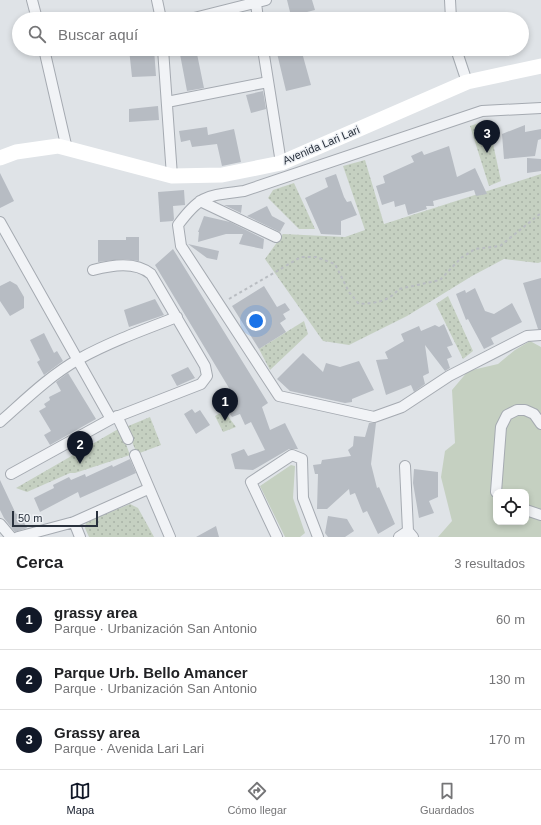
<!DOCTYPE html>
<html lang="es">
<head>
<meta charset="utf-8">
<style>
	body { margin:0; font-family:Helvetica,sans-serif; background:#f2f2f2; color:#202124 }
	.controls { position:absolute; right:12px; bottom:12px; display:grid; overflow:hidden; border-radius:8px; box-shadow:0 2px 6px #0003 }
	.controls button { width:36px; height:36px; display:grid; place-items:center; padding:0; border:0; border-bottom:1px solid #e0e0e0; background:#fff; color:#202124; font:20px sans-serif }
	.scale { position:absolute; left:12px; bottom:10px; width:86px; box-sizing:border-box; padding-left:4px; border:2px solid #29313d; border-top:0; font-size:11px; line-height:14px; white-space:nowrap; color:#29313d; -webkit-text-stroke:3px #eef1f5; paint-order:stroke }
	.you { position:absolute; left:256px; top:321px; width:14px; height:14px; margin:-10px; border:3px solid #fff; border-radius:50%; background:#1a73e8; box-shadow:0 0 0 6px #1a73e833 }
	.badge { display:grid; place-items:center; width:26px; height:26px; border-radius:50%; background:#111827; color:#fff; font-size:13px; font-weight:700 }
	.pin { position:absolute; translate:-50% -33px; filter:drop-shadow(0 1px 2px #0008) }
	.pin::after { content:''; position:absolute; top:21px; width:14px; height:12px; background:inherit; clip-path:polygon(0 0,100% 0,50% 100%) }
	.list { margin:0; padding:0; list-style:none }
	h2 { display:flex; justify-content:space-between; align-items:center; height:52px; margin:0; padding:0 16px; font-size:17px }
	h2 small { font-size:13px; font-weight:400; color:#757577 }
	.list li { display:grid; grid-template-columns:26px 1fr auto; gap:12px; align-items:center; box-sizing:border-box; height:60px; padding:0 16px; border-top:1px solid #e0e0e0 }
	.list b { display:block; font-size:15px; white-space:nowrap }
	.list p { margin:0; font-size:13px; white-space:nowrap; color:#757577 }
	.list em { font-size:13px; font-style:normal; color:#757577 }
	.icon { flex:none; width:22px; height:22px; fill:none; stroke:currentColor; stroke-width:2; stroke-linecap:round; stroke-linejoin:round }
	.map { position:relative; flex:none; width:541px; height:537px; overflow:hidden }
	.search { position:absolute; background:#fff; box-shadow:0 2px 6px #0003; left:12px; right:12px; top:12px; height:44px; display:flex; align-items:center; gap:10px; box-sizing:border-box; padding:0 14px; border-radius:22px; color:#757577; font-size:15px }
	.sheet { height:232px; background:#fff }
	nav { display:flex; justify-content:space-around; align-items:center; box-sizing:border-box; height:56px; border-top:1px solid #e0e0e0; background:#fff; font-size:11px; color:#757577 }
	nav a { display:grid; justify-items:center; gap:2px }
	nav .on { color:#111827 }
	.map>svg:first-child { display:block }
	.green { fill:#c5d0c1; fill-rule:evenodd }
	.park { fill:url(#park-dots) }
	.building { fill:#b7bcc3 }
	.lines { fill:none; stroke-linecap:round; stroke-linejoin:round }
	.street-casing { stroke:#a5aab1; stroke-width:12 }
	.path { stroke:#b9bdc2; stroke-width:2; stroke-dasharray:3 3; stroke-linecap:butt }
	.street { stroke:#f1f3f6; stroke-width:10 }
	.secondary { stroke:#fff; stroke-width:15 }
	.labels { text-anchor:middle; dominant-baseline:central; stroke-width:3; stroke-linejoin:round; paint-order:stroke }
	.street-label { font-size:11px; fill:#29313d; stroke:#eef1f5 }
</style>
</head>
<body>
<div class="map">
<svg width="541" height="537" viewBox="0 0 541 537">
	<defs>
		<pattern id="park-dots" width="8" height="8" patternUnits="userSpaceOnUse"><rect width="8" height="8" fill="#c5d0c1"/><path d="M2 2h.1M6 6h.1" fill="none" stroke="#a9b3a7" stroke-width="1.8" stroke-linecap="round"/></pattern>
	</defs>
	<rect width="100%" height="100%" fill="#dfe3e7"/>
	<path class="green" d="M530,341L541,347V537H438L452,521L441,477L445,451L455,443L452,390L468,371L498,364L515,350ZM496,492H526V522H496Z
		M291,465L295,466L293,498L305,533L300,537H285L260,486Z"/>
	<path class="park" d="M488,120L501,181L489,186L470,126Z
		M365,160L384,224L541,174V262L538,263L504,259L472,276L407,316L349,345L323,341L265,259L283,234L345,237L365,230L343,166Z
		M294,183L315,229H299L268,198L273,190Z
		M448,296L473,351L463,359L436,304Z
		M304,321L308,334L270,370L259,349Z
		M224,411L236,427L223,432L215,416Z
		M150,417L161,445L137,454L126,427Z
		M120,428L130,455L75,473H70L27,492L16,488Z
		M130,504L138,508L154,537H89L85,528L86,522Z"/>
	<path class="building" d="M287,0H312L315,10L291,16Z
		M129,49H154L156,76L132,77Z
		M179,49H196L204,88L187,91Z
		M276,49H301L311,85L286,91Z
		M263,91L266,109L251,113L246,95Z
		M158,106L159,120L129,122V109Z
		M525,125V132L541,129V139L538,140L535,156L504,159L502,134Z
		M207,127L208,135L234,129L241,162L222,166L217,144L192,147L190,140L181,142L179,131Z
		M449,146L457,177L475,168L487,194L476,196L474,190L433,201L434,206H426L427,209L408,215L405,204L395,207L394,201L382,205L376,186L385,183L383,176L414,162L411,156L422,151L424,155Z
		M527,158L541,159V171L527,173Z
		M0,173L14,201L0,208Z
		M336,174L344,197L347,202L351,201L357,215L341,221V235L321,234L305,198L328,187L325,178Z
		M184,190L185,205L173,206L174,219L173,221L160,222L158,192Z
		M224,205H242L241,213Z
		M267,206L272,216L285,223L280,232L247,216Z
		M204,216L230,222L264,239L263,249L239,244L243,234H226L198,242L199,232H198Z
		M126,237H139V261L123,259L98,262V240H126Z
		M188,244L219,251L217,260L207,258Z
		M173,249L268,403L262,407L270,430L285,423L298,449H289L253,470L235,469L231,454L244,449L248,456L265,450L251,422L245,425L240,414L232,417L223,404L228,400L229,388L155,265Z
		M541,278V329H538L523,283Z
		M10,281L17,285L24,297V308L10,316L0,301V286Z
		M264,286L277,307L285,303L290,310L283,314L286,319L280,323L286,332L259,349L232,306Z
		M475,288L485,311L494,314L512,303L522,322L491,338L494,344L484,349L468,319L466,320L456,294L465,290L466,293Z
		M155,299L164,315L129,327L124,310Z
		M444,324L453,345L447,347L452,357L447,359L450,368L445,371L425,345L429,373L423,376L425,384L414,392L411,385L386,395L376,360L388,359L385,352L404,341L401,334L419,326L421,331L435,325L439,327Z
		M44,333L54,353L57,351L63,361L44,375L37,362L40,360L30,340Z
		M303,353L323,372L326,363L340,367L359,361L374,390L352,399V402L345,403L290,391L277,379Z
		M188,367L195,378L177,386L171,375Z
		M68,373L96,419L50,445L44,435L51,431L39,411L46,407L44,404L50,400L49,397L61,391L56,382Z
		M192,409L195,413L200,410L210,425L196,434L184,414Z
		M369,423H376L371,464L377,488L379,487L395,524L378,534L367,511L363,513L355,493L350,495L349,489L327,509H317L318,474H315L313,465L321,464L322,460L351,456L348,450L353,446L354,436L365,437Z
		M130,459L136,473L80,498L78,492L40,512L34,498L54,488L53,485L69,477L71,480L85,474L86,477L112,465L113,467Z
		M414,469L438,472V497L429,501L434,513L419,518L413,483Z
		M0,480L16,514L19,513L27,528L15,532L4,518L0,510Z
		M328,516L347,519L354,531L345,537H328L325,533Z
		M216,526L219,537H196Z"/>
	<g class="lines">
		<g class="street-casing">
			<path id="street" d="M32,0L37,19
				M157,0L161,19
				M450,0L451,19
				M256,3L258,19
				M190,19L266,0
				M44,49L67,149
				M163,49L172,176
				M263,49L281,163
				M456,49L467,82
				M167,102L268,82
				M541,108L482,111L244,191C207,196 201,194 178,225L181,246L279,396L374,417L402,407L449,376L527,336L541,335
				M200,201L276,237
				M0,222L111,419
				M117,416L128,439
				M0,422C25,400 49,376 79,359C110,342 143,330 177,317
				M135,455L170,537
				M405,466L408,531L413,537
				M11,474L111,419L201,384L207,376L205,366L151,274C135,261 112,265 93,270
				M496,492L501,427L507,415L517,410H525L534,414L541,424
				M526,510L541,515
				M74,522L80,537
				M0,524L11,537
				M18,537L74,522L148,489
				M277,537L251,482L292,455L302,459L303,498L318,537
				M399,537L408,531"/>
		</g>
		<path class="path" d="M229,299L301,257H316L335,264L349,292L359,304C375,303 388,302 399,289L440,280L461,258L475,249L500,246L541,213"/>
		<use href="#street" class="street"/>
		<path class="secondary" d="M0,158L16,152L58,146L172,176L222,175L281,163L467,82L541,66"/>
	</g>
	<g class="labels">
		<g class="street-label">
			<text transform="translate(321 145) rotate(-23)">Avenida Lari Lari</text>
		</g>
	</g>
</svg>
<div class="controls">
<button><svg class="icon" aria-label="locate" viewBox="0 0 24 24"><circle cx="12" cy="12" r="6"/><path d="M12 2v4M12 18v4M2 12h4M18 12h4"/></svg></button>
</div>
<div class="scale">50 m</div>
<div class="you"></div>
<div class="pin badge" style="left:225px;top:421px">1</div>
<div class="pin badge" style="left:80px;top:464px">2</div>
<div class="pin badge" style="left:487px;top:153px">3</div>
<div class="search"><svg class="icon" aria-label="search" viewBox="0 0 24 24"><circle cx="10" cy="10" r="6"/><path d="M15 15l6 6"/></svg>Buscar aquí</div>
</div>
<section class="sheet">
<h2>Cerca<small>3 resultados</small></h2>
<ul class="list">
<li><span class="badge">1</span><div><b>grassy area</b><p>Parque · Urbanización San Antonio</p></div><em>60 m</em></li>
<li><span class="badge">2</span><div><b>Parque Urb. Bello Amancer</b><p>Parque · Urbanización San Antonio</p></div><em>130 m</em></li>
<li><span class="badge">3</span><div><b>Grassy area</b><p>Parque · Avenida Lari Lari</p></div><em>170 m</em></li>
</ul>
</section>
<nav>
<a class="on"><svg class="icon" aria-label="map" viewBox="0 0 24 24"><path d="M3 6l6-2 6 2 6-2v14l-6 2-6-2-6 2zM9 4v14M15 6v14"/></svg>Mapa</a>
<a><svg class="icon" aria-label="directions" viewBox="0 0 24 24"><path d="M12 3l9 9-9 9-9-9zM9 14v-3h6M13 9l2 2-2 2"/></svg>Cómo llegar</a>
<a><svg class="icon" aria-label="saved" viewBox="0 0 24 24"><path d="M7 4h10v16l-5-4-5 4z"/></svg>Guardados</a>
</nav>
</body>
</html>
